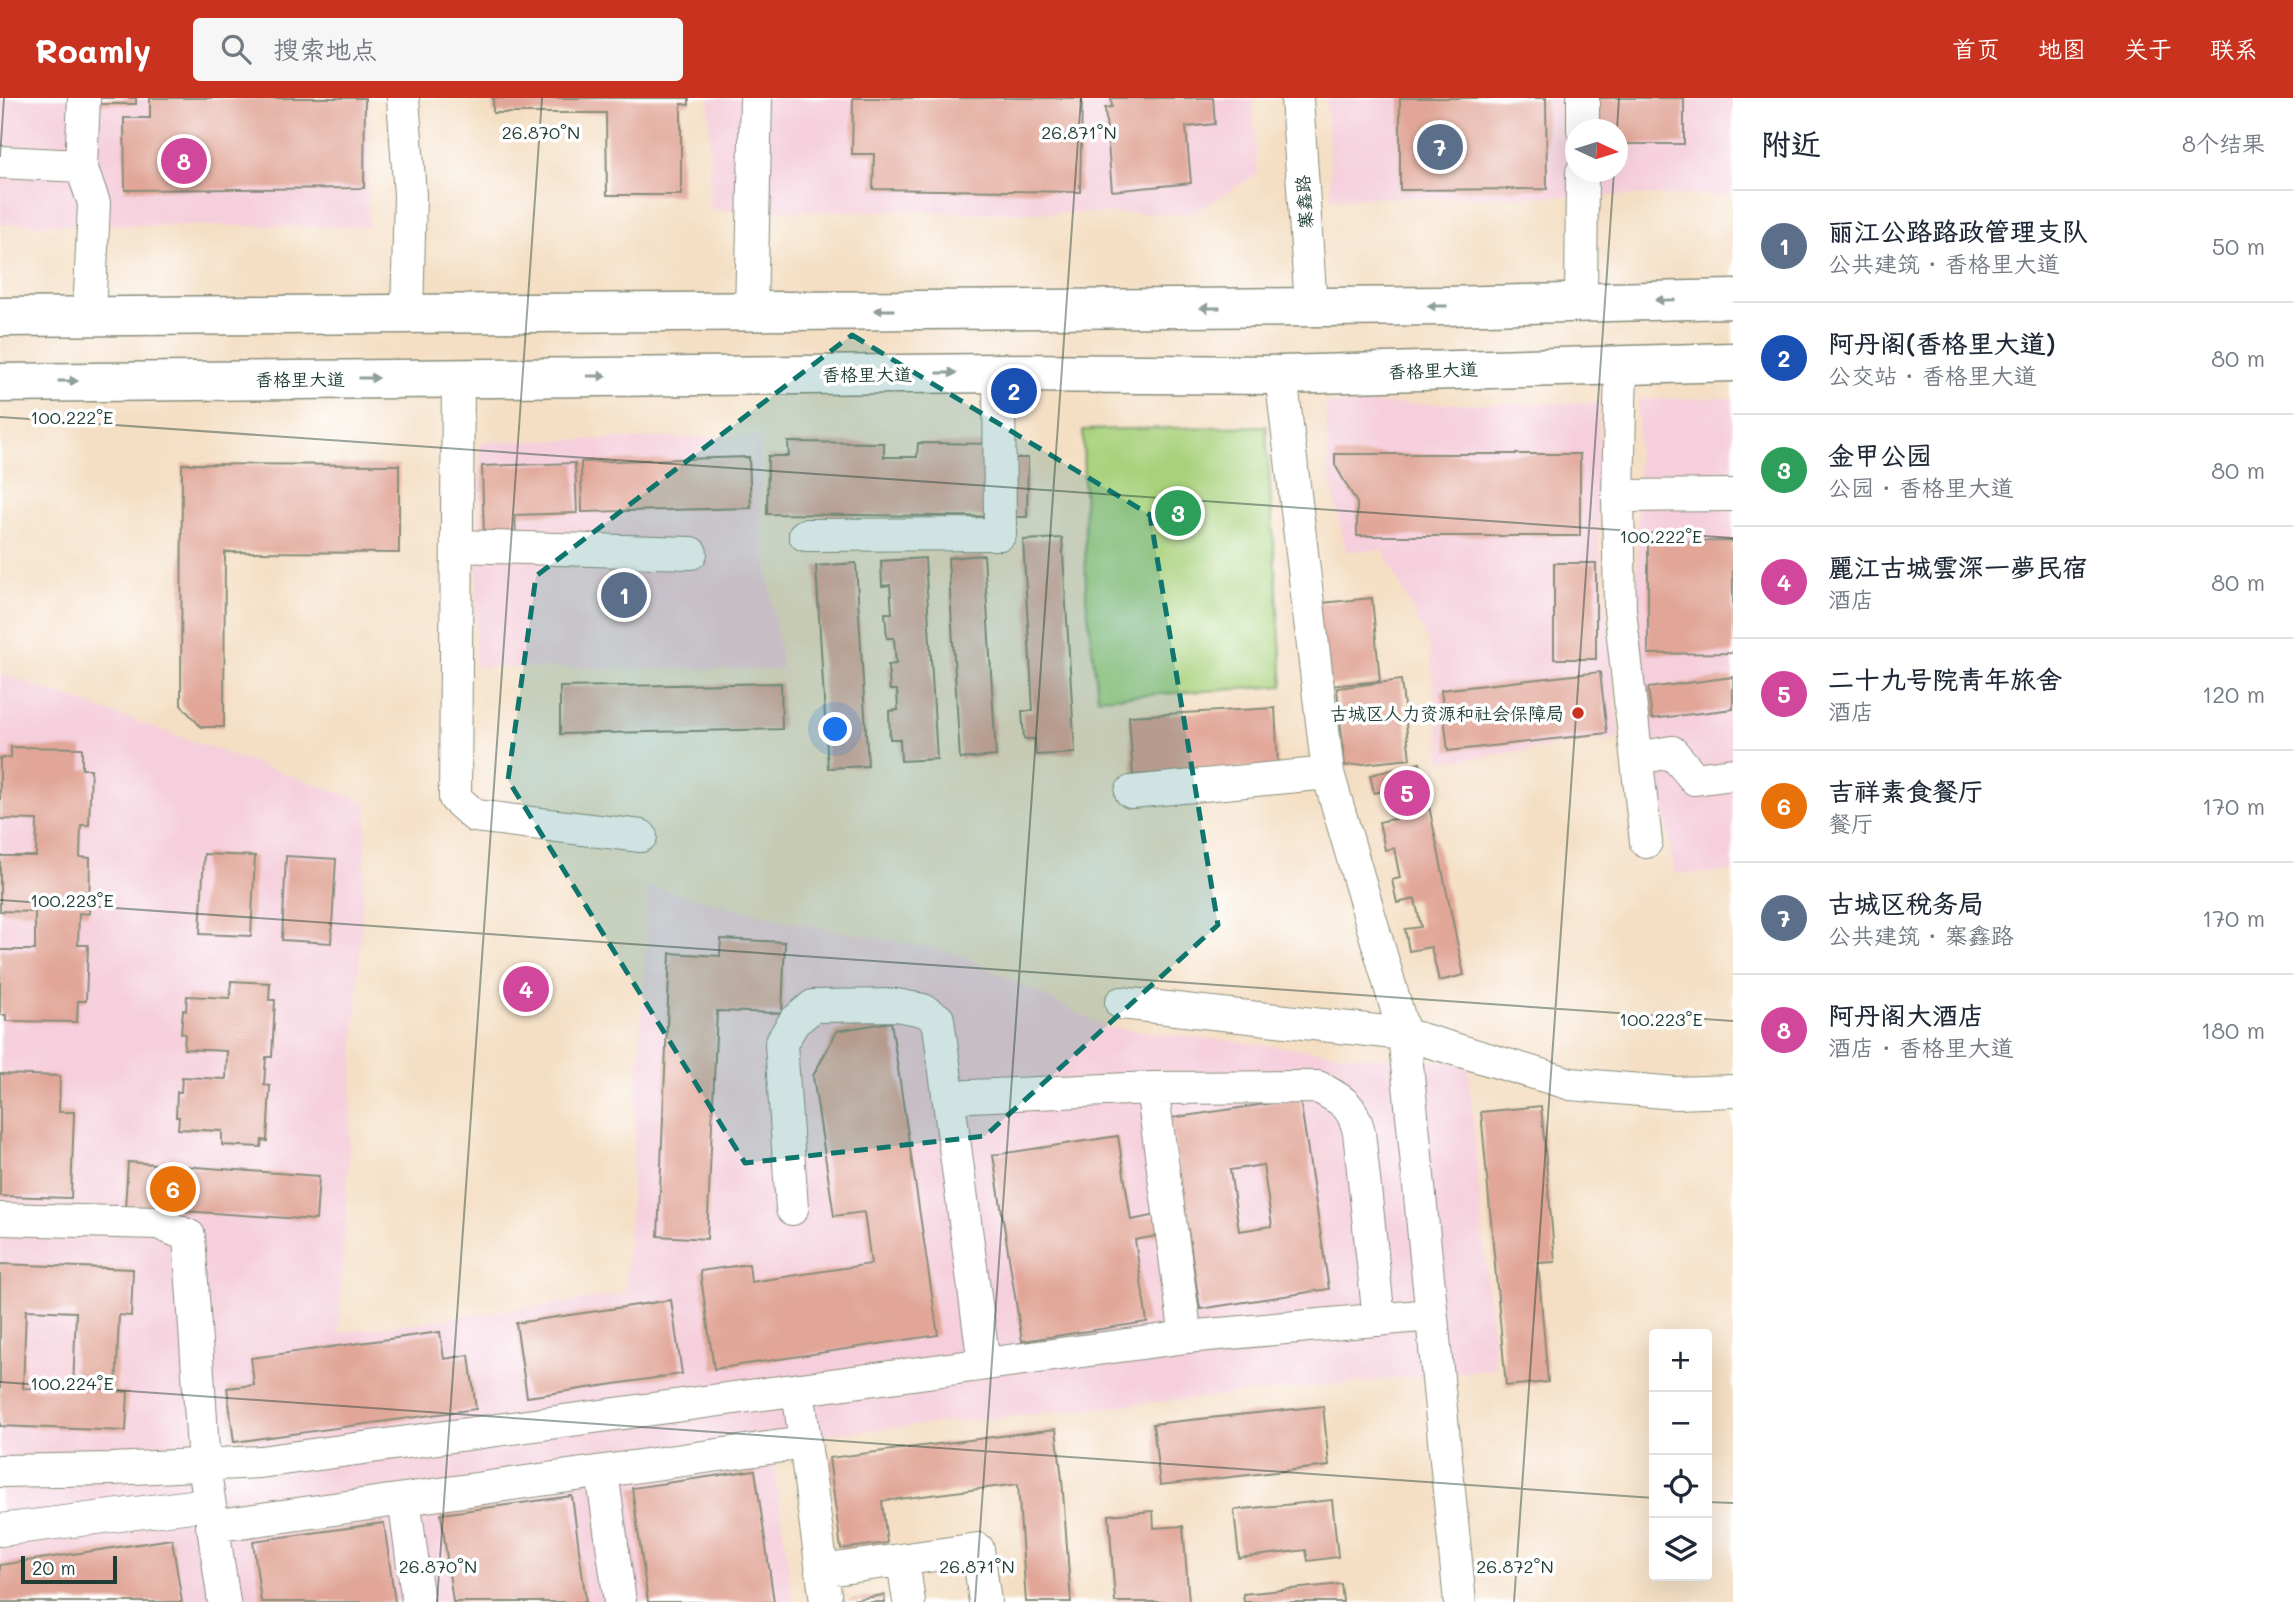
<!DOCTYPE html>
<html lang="zh">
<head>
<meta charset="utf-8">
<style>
	body { margin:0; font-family:Mali,"LXGW WenKai TC",sans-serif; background:#f6f6f7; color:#1f2937 }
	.controls { position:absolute; right:21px; bottom:21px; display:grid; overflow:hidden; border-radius:7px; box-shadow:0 7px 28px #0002 }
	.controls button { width:63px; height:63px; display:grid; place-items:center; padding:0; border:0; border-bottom:2px solid #e0e1e3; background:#fff; color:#1f2937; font:35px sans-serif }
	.compass { position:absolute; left:1565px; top:21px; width:63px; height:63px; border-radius:50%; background:#fff; box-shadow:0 7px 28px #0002; rotate:94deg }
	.scale { position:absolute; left:21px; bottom:18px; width:96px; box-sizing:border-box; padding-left:7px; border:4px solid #1f3d34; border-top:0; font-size:19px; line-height:24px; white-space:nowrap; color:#1f3d34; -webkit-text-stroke:5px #fff; paint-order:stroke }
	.you { position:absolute; left:836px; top:632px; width:24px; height:24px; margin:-18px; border:5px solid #fff; border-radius:50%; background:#1a73e8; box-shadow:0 0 0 10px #1a73e833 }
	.badge { display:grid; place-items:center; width:46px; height:46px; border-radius:50%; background:#c8321e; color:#fff; font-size:23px; font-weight:700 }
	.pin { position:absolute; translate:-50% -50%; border:4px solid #fff; box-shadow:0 2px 7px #0006 }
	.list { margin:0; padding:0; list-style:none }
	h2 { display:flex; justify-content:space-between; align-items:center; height:91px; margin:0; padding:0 28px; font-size:30px }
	h2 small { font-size:23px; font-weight:400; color:#747a83 }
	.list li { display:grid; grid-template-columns:46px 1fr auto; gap:21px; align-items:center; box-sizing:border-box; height:112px; padding:0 28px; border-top:2px solid #e0e1e3 }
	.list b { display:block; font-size:26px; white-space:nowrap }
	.list p { margin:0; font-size:23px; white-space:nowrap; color:#747a83 }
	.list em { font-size:23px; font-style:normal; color:#747a83 }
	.icon { flex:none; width:38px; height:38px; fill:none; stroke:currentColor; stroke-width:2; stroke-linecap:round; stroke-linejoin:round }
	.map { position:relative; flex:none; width:1733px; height:1504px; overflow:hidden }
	header { display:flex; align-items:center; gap:42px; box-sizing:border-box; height:98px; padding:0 35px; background:#c8321e; color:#fff }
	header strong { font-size:33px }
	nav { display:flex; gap:38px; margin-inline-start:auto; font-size:24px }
	.search { width:490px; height:63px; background:#f6f6f7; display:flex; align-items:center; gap:18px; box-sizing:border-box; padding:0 24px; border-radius:7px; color:#747a83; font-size:26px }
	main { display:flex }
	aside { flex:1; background:#fff }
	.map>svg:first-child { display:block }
	.built { fill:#f5cfdb; fill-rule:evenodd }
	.green { fill:#a8d17c; stroke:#648758; stroke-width:2 }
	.building { fill:#e1a697; fill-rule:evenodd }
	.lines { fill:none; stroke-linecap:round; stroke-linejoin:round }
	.minor-casing { stroke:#8a8e7c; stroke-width:34 }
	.major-casing { stroke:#8a8e7c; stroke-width:41 }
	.minor { stroke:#fff; stroke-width:32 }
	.major { stroke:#fff; stroke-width:38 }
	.oneway { fill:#8f9e9a }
	.marked { fill:#0f766e; fill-opacity:0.2; stroke:#0f766e; stroke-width:5; stroke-dasharray:14 9; stroke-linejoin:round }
	.ticks { fill:none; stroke:#1f3d34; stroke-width:2; stroke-opacity:0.45 }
	.poi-dot { fill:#c8321e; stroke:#fff; stroke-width:2.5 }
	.labels { text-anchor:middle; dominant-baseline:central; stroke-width:7; stroke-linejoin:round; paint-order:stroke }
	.street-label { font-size:18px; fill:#1f3d34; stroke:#fff }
	.poi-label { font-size:18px; fill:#1f3d34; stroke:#fff; text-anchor:end }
	.ticks-label { font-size:18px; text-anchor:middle; fill:#1f3d34; stroke:#fff; stroke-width:7; stroke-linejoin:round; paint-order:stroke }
</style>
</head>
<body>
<header>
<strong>Roamly</strong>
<div class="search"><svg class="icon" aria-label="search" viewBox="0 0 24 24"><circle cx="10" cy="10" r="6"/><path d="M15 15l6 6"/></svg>搜索地点</div>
<nav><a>首页</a><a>地图</a><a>关于</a><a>联系</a></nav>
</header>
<main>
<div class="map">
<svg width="1733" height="1504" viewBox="0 0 1733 1504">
	<rect width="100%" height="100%" fill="#fff"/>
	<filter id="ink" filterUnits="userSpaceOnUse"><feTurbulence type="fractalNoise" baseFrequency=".0143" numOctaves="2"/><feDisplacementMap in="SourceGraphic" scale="14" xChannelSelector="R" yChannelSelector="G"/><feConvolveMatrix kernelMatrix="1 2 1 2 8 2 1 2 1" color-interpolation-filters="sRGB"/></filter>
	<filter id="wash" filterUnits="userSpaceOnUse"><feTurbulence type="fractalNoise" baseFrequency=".00686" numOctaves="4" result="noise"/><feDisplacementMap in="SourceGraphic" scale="28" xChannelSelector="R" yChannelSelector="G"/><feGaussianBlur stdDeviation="1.57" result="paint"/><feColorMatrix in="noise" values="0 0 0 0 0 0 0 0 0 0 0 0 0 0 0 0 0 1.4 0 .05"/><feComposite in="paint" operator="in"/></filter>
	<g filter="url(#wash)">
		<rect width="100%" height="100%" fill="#f4dfc4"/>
		<path class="built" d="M0,0H369L368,129L0,126Z
			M709,0H1253L1257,76L1192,116L710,112Z
			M1326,0H1733V97L1331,100ZM1576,32H1618V74H1576Z
			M1733,300V774L1675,776L1647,626L1637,540L1638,301Z
			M1599,305L1598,435L1619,640L1442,664L1429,546L1383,452L1346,453L1328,370L1326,306Z
			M761,338V425L782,572L475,569L481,344Z
			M0,575L368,705L339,1235L625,1196L649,788L784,822L957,855L1106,929L1360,958L1468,965L1495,1271L771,1342L793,1504H0Z"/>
		<path class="green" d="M1266,328L1283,588L1098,600L1086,499L1083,332Z"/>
		<g id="blocks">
			<path class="building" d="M95,0H136V6H95Z
				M150,0H365L364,90L125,92L124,20H150Z
				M493,0H689V7L681,6V97H607L606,15H493Z
				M853,0H1082L1080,94L873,91L874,56H852Z
				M1111,0H1213L1215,26L1186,29L1191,85L1112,93L1105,10L1112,9Z
				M1400,0H1546L1547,91L1400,92Z
				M1596,0H1684V46H1618V32H1595Z
				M788,344L884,345V359H917L918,345L1010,346L1009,360H1028L1027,419L767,416L768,358H789Z
				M1335,356H1580V438H1357V405L1335,367Z
				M749,359L751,410L582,414L581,364Z
				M575,365L577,415L515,417L516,439L484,440L482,368Z
				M182,366L399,367V455L225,454L224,629H201L181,607Z
				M1062,440L1075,655L1036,657L1035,641H1024L1022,613H1033L1023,442Z
				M1733,443V555L1648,556V444Z
				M984,457L996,658L960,661L948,460Z
				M925,460L937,661L901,663L900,641H890L889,613L898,612L897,592H890L888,567L896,566L894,540H887L885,515H892L890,487L882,488L881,463Z
				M856,465L868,668L828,670L816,468Z
				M1554,465H1596V561H1554Z
				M1372,500L1380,583L1320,589L1312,506Z
				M1600,574L1607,635L1448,653L1441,592Z
				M1733,579V611L1652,621L1648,590Z
				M1401,582L1410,661L1345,668L1337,590Z
				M781,585L782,631L560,636V589Z
				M1275,610L1278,668L1133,677L1129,618Z
				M11,649L82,650V671H91L89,727H81L80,759L90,760L89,816L79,815L78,847H88L86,903H78L77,924L6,923V917H0V852H35V814L0,813V758H36L37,722L0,721V660H11Z
				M1420,665L1464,877L1439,883L1431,849L1409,853L1405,831L1421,829L1415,801L1397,805L1392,782L1400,780L1394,750L1385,752L1379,724L1398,720L1392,691L1374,695L1370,677Z
				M204,756L255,758L251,838L200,836Z
				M286,758L336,761L331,845L282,842Z
				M721,841L785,844L782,915L717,913L707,1141L658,1138L670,855L720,858Z
				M231,883L270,885L269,902H275L272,959H266L264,987L270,988L267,1043L262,1042L261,1049L222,1047V1033L178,1031L179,1019H176L177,994H181L182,979L226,981L227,953L184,951L185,936L181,935L183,912L186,913L187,898L230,900Z
				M891,924L938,1237L714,1271L700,1173L749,1166L751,1184L871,1166L864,1114L834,1118L813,978L837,933Z
				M0,976L60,978L59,1014H74L71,1100L0,1098Z
				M1300,1001L1329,1191L1200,1211L1188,1132L1135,1142L1147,1224L1022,1243L993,1057L1118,1038L1131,1122L1184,1112L1171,1020ZM1263,1067L1272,1128L1239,1133L1230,1072Z
				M1541,1008L1555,1164L1538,1165L1548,1284L1506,1288L1481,1014Z
				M128,1064L319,1078L316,1122L125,1109Z
				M0,1166L133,1171L131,1218L119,1217L116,1293L128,1294L126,1333L0,1328ZM26,1212L76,1214L73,1292L23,1290Z
				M671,1202L682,1276L527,1299L516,1225Z
				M440,1234L444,1261L469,1257L476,1311L234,1344L227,1290L254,1287L251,1260Z
				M1323,1308L1329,1368L1160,1387L1153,1326Z
				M1056,1331L1062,1381L1071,1504H1026L1018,1386L882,1403L887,1445L841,1451L829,1360Z
				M755,1372L774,1504H648L632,1390Z
				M572,1398L586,1504H453L441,1416Z
				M1332,1402L1338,1459L1308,1463L1306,1452L1239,1460L1234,1412Z
				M1153,1413L1154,1430L1183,1428L1189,1504H1115L1109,1417Z
				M384,1425L395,1504H261L253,1443Z
				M172,1441L182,1504H0V1467Z
				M1341,1486L1343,1504H1244L1243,1496Z
				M884,1497L885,1504H850V1502Z"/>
		</g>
	</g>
	<g filter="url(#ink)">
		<use href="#blocks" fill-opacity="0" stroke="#8a8e7c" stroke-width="2"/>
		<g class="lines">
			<g class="minor-casing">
				<path id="minor" d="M84,0L81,68L94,105L89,219
					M403,0L410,97L407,217
					M1297,0L1311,209
					M1583,32V0
					M0,64L81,68
					M1581,205L1582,74
					M751,214L756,0
					M1621,267L1618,398L1620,512L1646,744
					M1281,277L1328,675
					M458,279L455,700L475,718L641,738
					M1618,398L1733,397
					M805,437L1000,436L999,275
					M457,448L691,455
					M1637,660L1672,654L1695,681L1733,676
					M1131,694L1328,675L1404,936L1460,1504
					M1121,905L1404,936L1571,986L1675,995L1733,993
					M1152,990L1186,1239
					M948,999L1152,990L1318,989C1342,1002 1352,1006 1359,1034L1379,1222
					M792,1111L781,945L794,924L813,908L896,907L923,912L938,921L984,1266
					M0,1121L158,1125L189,1138L204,1367L224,1504
					M798,1291L826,1504
					M0,1373L112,1371L260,1364L1186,1239L1431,1217
					M602,1374L620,1504
					M404,1401L418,1504
					M212,1428L804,1345
					M0,1432L208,1406
					M903,1462L909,1504
					M821,1473L978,1451L985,1504"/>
			</g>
			<g class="major-casing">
				<path id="major" d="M0,219L1446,208L1733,201
					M0,285L999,275L1281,277L1733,264"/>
			</g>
			<use href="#minor" class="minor"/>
			<use href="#major" class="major"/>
		</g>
		<defs><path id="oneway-solid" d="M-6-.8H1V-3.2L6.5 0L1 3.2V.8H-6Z" transform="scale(1.75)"/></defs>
		<g class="oneway">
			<use href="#oneway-solid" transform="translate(1665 202) rotate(179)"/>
			<use href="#oneway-solid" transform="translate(1437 208) rotate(180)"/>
			<use href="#oneway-solid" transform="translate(1210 210) rotate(180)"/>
			<use href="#oneway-solid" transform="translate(884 212) rotate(180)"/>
			<use href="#oneway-solid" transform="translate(947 275)"/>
			<use href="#oneway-solid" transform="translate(597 278)"/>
			<use href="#oneway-solid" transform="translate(369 280)"/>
			<use href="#oneway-solid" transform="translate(68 283)"/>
		</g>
	</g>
	<path class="marked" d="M852,237L1150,417L1218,827L985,1038L745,1065L508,682L536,478Z"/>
	<path class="ticks" d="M1617,32L1619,0M0,59L4,0M0,319L1733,440M0,802L1733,923M0,1284L1654,1400M1707,1404L1733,1405M437,1504L542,0M975,1504L1081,0M1514,1504L1614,74"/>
	<circle class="poi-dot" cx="1578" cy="615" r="7"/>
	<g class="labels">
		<g class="street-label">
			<text transform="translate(1304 104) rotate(-94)">寨鑫路</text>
			<text transform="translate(1433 272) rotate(-2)">香格里大道</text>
			<text x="867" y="276">香格里大道</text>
			<text x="300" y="281">香格里大道</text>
		</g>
		<g class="poi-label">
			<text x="1564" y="615">古城区人力资源和社会保障局</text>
		</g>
	</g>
	<g class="ticks-label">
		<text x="541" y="41">26.870°N</text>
		<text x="1079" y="41">26.871°N</text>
		<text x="72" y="326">100.222°E</text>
		<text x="1661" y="445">100.222°E</text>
		<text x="72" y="809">100.223°E</text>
		<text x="1661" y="928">100.223°E</text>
		<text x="72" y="1292">100.224°E</text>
		<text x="438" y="1475">26.870°N</text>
		<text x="977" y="1475">26.871°N</text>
		<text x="1515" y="1475">26.872°N</text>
	</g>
</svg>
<div class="controls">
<button>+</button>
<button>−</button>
<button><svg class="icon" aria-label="locate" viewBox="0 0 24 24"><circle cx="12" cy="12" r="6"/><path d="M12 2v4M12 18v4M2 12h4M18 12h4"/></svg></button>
<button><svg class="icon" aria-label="layers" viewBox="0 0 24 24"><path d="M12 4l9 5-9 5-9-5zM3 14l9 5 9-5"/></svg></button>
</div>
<svg class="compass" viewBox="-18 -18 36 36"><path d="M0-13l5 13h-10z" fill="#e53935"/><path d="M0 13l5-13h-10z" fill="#747a83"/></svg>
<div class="scale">20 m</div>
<div class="you"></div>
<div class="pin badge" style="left:624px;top:497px;background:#5c6f8a">1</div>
<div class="pin badge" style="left:1014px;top:293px;background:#1a4fb4">2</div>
<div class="pin badge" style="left:1178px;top:415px;background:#2e9e5b">3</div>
<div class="pin badge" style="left:526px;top:891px;background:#d1479c">4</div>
<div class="pin badge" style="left:1407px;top:695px;background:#d1479c">5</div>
<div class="pin badge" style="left:173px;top:1091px;background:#e8710a">6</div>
<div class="pin badge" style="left:1440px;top:49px;background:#5c6f8a">7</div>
<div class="pin badge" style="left:184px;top:63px;background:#d1479c">8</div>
</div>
<aside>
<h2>附近<small>8个结果</small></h2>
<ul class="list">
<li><span class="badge" style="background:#5c6f8a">1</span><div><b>丽江公路路政管理支队</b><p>公共建筑 · 香格里大道</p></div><em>50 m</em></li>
<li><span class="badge" style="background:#1a4fb4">2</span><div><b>阿丹阁(香格里大道)</b><p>公交站 · 香格里大道</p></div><em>80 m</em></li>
<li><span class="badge" style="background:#2e9e5b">3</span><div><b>金甲公园</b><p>公园 · 香格里大道</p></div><em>80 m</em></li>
<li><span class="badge" style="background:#d1479c">4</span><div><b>麗江古城雲深一夢民宿</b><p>酒店</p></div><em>80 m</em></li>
<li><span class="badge" style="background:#d1479c">5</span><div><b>二十九号院青年旅舍</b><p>酒店</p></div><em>120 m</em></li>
<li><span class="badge" style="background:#e8710a">6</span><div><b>吉祥素食餐厅</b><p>餐厅</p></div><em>170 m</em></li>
<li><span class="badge" style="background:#5c6f8a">7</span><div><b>古城区税务局</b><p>公共建筑 · 寨鑫路</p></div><em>170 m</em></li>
<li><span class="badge" style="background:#d1479c">8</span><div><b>阿丹阁大酒店</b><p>酒店 · 香格里大道</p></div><em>180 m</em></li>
</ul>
</aside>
</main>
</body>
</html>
